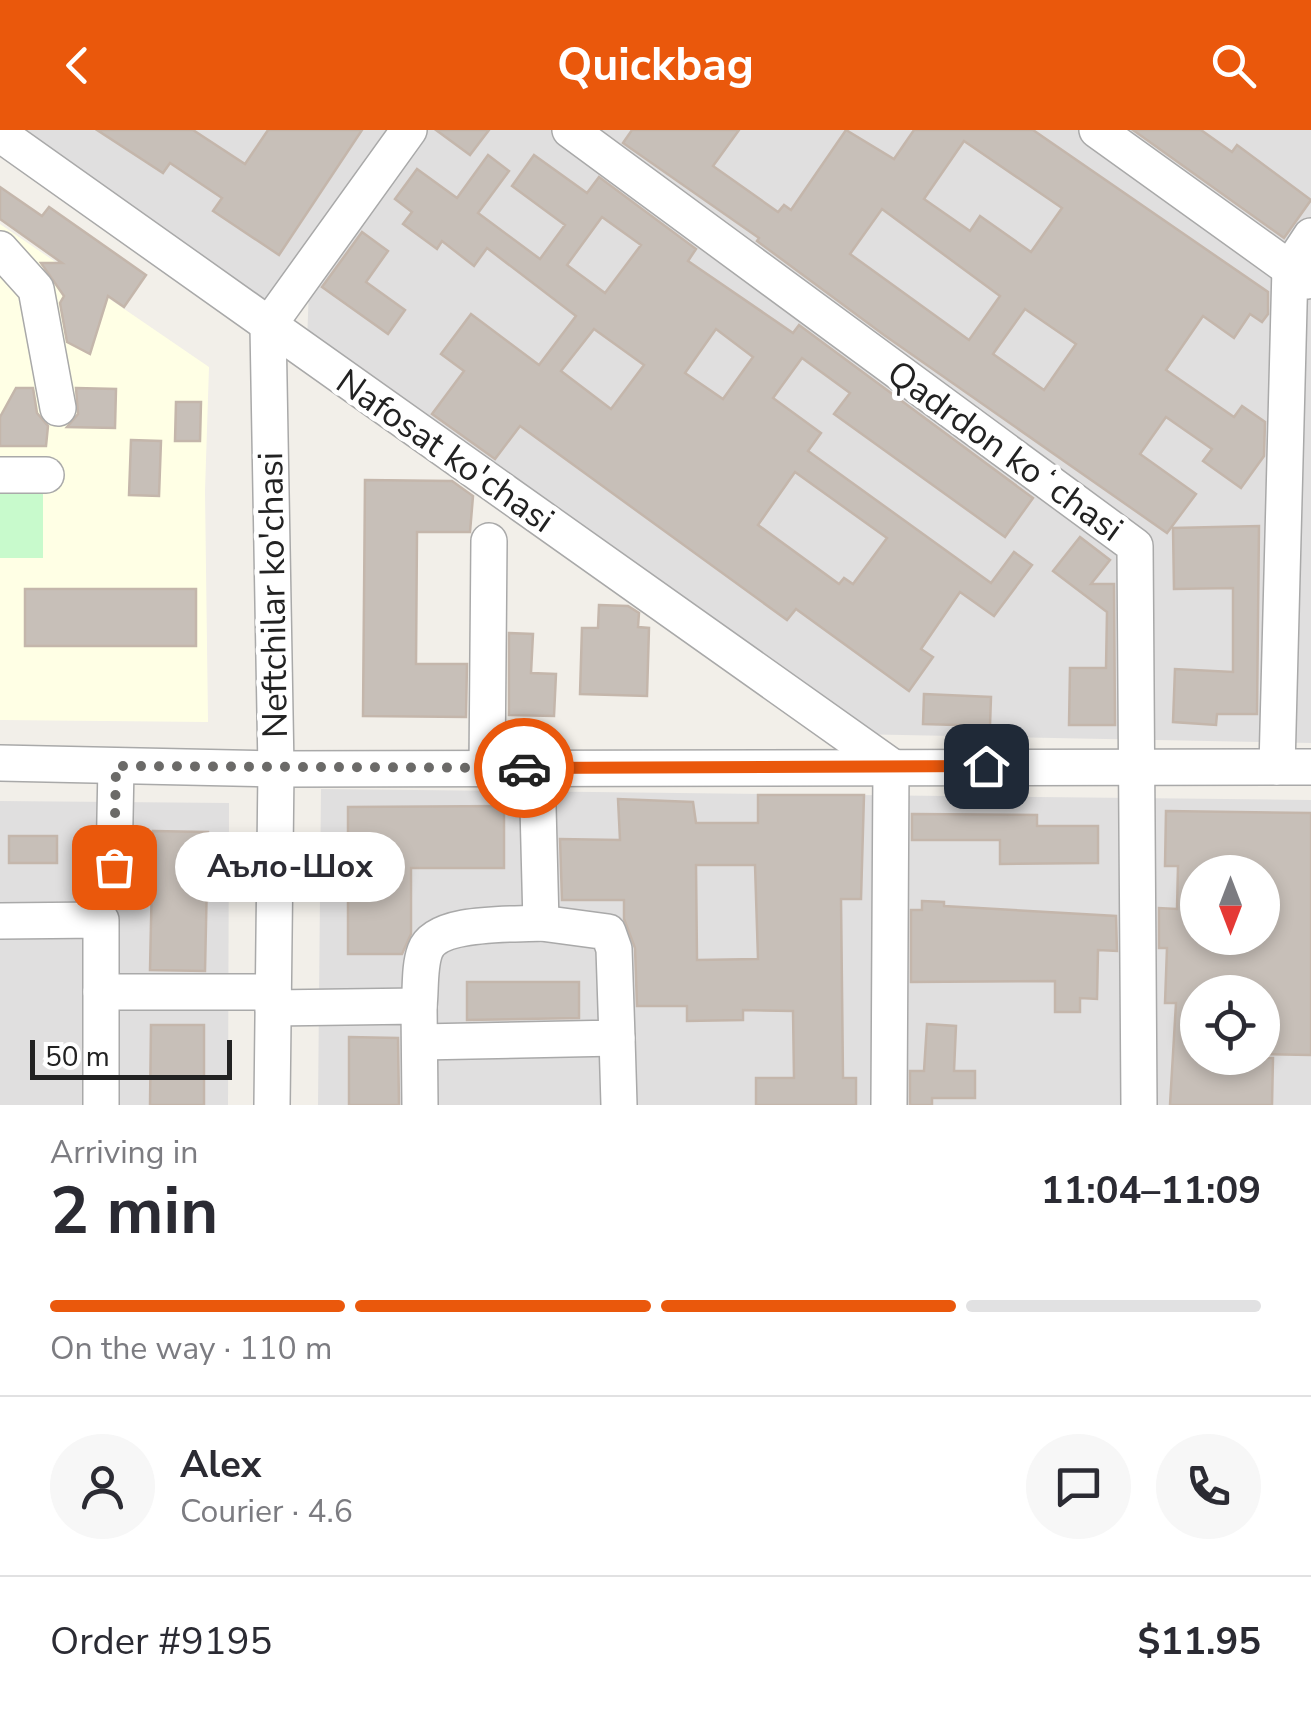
<!DOCTYPE html>
<meta charset="utf-8">
<style>
body{margin:0;font-family:"Nunito Sans",sans-serif;background:#f7f7f7;color:#2b2b33;height:100vh;display:flex;flex-direction:column;font-size:38px;white-space:nowrap}
*{box-sizing:border-box;margin:0}
p{font-size:32px;color:#7c7c81}
.icon{flex:none;width:55px;height:55px;fill:none;stroke:currentColor;stroke-width:2;stroke-linecap:round;stroke-linejoin:round}
.map{position:relative;height:975px;overflow:hidden}
.panel{display:flex;flex-direction:column;background:#fff;flex:1}
.panel>*{flex:none}
.needle{width:65px;rotate:180deg}
.buttons{position:absolute;left:1180px;top:725px;display:grid;gap:20px}
.buttons a{display:grid;place-items:center;width:100px;height:100px;border-radius:50%;background:#fff;box-shadow:0 5px 15px #0003;font-size:50px}
.scale{position:absolute;left:30px;bottom:25px;width:202px;box-sizing:border-box;padding-left:10px;border:5px solid #222;border-top:0;font-size:28px;line-height:35px;white-space:nowrap;color:#222;-webkit-text-stroke:8px #fff;paint-order:stroke}
.pin{position:absolute;display:grid;place-items:center;width:85px;height:85px;color:#fff;margin:-42px;border-radius:20px;box-shadow:0 5px 15px #0006}
.courier{position:absolute;display:grid;place-items:center;width:100px;height:100px;margin:-50px;border:8px solid #ea580c;border-radius:50%;background:#fff;color:#222;box-shadow:0 2px 12px #0007}
.bubble{position:absolute;height:70px;border-radius:35px;background:#fff;box-shadow:0 5px 15px #0003;font-size:32px;font-weight:700;line-height:70px;text-align:center}
.overview em{font-style:normal;font-weight:700}
.overview div{display:flex;flex-direction:column-reverse}
.overview{display:flex;align-items:center;justify-content:space-between;height:170px;padding:0 50px}
h1{font-size:65px;font-weight:700;line-height:75px}
.bar{display:grid;grid-template-columns:repeat(4,1fr);gap:15px 10px;align-content:center;height:120px;padding:0 50px}
.bar i{height:12px;border-radius:8px;background:#e1e1e2}
.bar .selected{background:#ea580c}
.bar p{grid-column:span 4}
.line{display:flex;align-items:center;gap:25px;padding:0 50px;border-top:2px solid #e1e1e2}
.line div{flex:1}
.round{display:grid;place-items:center;flex:none;width:105px;height:105px;border-radius:52px;background:#f7f7f7}
header{display:flex;justify-content:space-between;align-items:center;height:130px;padding:0 50px;background:#ea580c;color:#fff;font-size:45px;font-weight:700}
.map>svg:first-child{display:block}
.residential{fill:#e0dfdf;fill-rule:evenodd}
.education{fill:#ffffe5}
.park{fill:#c8facc}
.building{fill:#c7bfb8;stroke:#c4b6ab;stroke-width:2.5;fill-rule:evenodd}
.lines{fill:none;stroke-linecap:round;stroke-linejoin:round}
.minor-casing{stroke:#a9a9a9;stroke-width:38}
.minor{stroke:#fff;stroke-width:35}
.done{stroke:#6b6a68;stroke-width:10;stroke-dasharray:0 18}
.route{stroke:#ea580c;stroke-width:12}
.labels{text-anchor:middle;dominant-baseline:central;stroke-width:10;stroke-linejoin:round;paint-order:stroke}
.street-label{font-size:35px;fill:#222;stroke:#fff}
</style>
<header><svg class="icon" aria-label="back" viewBox="0 0 24 24"><path d="M15 5l-7 7 7 7"/></svg>Quickbag<svg class="icon" aria-label="search" viewBox="0 0 24 24"><circle cx="10" cy="10" r="6"/><path d="M15 15l6 6"/></svg></header>
<div class="map">
<svg width="1311" height="975" viewBox="0 0 1311 975">
<rect width="100%" height="100%" fill="#f2efe9"/>
<g class="residential">
<path d="M0,0H400L261,189Z"/>
<path d="M422,0H1311V613L851,604L307,214L309,157Z"/>
<path d="M321,659L1311,670V975H318ZM1198,742H1262V808H1198ZM1198,862H1262V928H1198Z"/>
<path d="M0,671L229,673L228,975H0Z"/>
</g>
<path class="education" d="M0,94L209,237L205,361L208,592L0,590Z"/>
<rect class="park" x="0" y="352" width="43" height="76"/>
<g class="building">
<path d="M97,0H193L245,34L268,0H362L279,125L213,81L222,68L170,33L163,43Z"/>
<path d="M436,0H489L470,25Z"/>
<path d="M632,0H739L713,36L778,82L784,75L791,80L846,0L894,29L914,0H1033L1268,162V184L1262,192L1250,184L1234,208L1203,186L1166,240L1234,287L1242,276L1265,292L1264,326L1241,358L1203,331L1212,319L1166,287L1140,324L1196,364L1167,403L884,205L757,111L759,108L623,13ZM964,11L1062,78L1031,122L980,86L970,101L924,69ZM882,79L1000,166L969,210L850,124ZM1025,179L1076,214L1044,260L993,224Z"/>
<path d="M1133,0H1201L1232,22L1237,15L1311,70L1284,108Z"/>
<path d="M488,25L509,41L478,83L540,129L565,95L512,56L534,25L587,63L599,47L696,119L688,131L793,203L799,195L1033,368L1005,407L834,284L850,263L802,228L773,268L821,303L808,321L991,453L1014,422L1032,435L994,486L960,462L921,519L933,527L909,561L796,479L787,490L520,296L495,329L432,284L464,241L441,224L471,184L539,235L576,186L487,118L474,136L442,111L437,119L403,94L412,82L395,69L417,39L457,68ZM602,87L641,115L605,163L567,135ZM594,199L644,235L611,279L561,241ZM716,199L753,227L723,269L685,243ZM795,342L887,408L853,454L844,448L839,454L758,395Z"/>
<path d="M0,57L42,86L49,77L146,145L124,177L108,166L90,224L67,212L60,173L64,166L41,133H62L0,89Z"/>
<path d="M362,102L388,121L366,152L405,180L388,204L322,157Z"/>
<path d="M16,258H33L37,283L48,296L46,316H0V287Z"/>
<path d="M76,258L116,259L115,298L67,297L78,284Z"/>
<path d="M176,272H201L200,311H175Z"/>
<path d="M131,310L161,311L159,366L129,365Z"/>
<path d="M365,350L452,351L473,366L470,402H417L416,534H467L466,587L363,586Z"/>
<path d="M1259,396L1257,584H1217L1216,595L1173,592L1175,539L1233,542V458L1174,459L1173,398Z"/>
<path d="M1080,407L1110,430L1091,454H1114L1115,595H1069L1070,538H1106L1107,482L1053,441Z"/>
<rect x="25" y="459" width="171" height="57"/>
<path d="M599,475L628,476L639,483L638,497L649,498L647,566L580,564L582,498H598Z"/>
<path d="M509,503L533,504L531,543L556,544L554,586L509,585Z"/>
<path d="M924,564L991,567L990,596L923,594Z"/>
<path d="M758,665H864L861,769H841L843,948H856V975H756V948H794L793,881L743,880V890L687,891V876H637L635,818L624,789V770H562L560,709L620,710L618,669L693,672L696,693H758ZM696,735H755L758,829L697,830Z"/>
<path d="M504,676V738H411V804L402,824H348V677Z"/>
<path d="M1166,681L1311,683V925L1262,924V862H1198V928H1273L1272,975H1170L1176,873H1165L1167,818H1159V778L1177,779L1178,736H1165ZM1213,737L1260,738L1262,808H1198V742H1212Z"/>
<path d="M912,684L1037,685V696H1098V733L1000,734V710H912Z"/>
<path d="M153,701L208,702L205,841L150,840Z"/>
<rect x="9" y="706" width="48" height="27"/>
<path d="M922,771L944,772V776L1116,786L1117,821L1098,820L1097,869L1080,868V882H1055V851L911,852V780H922Z"/>
<path d="M467,852H579V888L467,890Z"/>
<path d="M927,894L956,896L954,941H975V968H932V975H910V941H924Z"/>
<path d="M151,895H204V975H150Z"/>
<path d="M349,907L398,908L399,975H349Z"/>
</g>
<g class="lines">
<defs>
<g id="minor">
<path d="M570,0L1135,416L1139,975"/>
<path d="M1097,0L1307,151"/>
<path d="M0,4L891,636L889,975"/>
<path d="M0,119L36,159L58,278"/>
<path d="M0,345H46"/>
<path d="M0,633L276,639L1311,637"/>
<path d="M1277,637L1290,138L1311,106"/>
<path d="M487,638L489,411"/>
<path d="M114,737L116,636"/>
<path d="M0,791L101,790V975"/>
<path d="M101,862H273"/>
<path d="M419,876C421,860 419,837 425,821C436,790 512,795 541,793"/>
<path d="M273,878L419,876L420,975"/>
<path d="M617,908L619,975"/>
<path d="M420,912L617,908L614,819L608,802L541,793L537,638"/>
<path d="M272,975L276,639L268,196L409,0"/>
</g>
</defs>
<use href="#minor" class="minor-casing"/>
<use href="#minor" class="minor"/>
</g>
<g class="lines">
<path class="done" d="M114,737L116,636L524,638"/>
<path class="route" d="M524,638L986,636"/>
</g>
<g class="labels">
<g class="street-label">
<text transform="translate(445 321) rotate(35)">Nafosat ko'chasi</text>
<text transform="translate(1005 321) rotate(36)">Qadrdon koʻchasi</text>
<text transform="translate(273 465) rotate(-91)">Neftchilar ko'chasi</text>
</g>
</g>
</svg>
<div class="buttons">
<a><svg class="needle" viewBox="-14 -14 28 28"><path d="M0-13l5 13h-10z" fill="#e53935"/><path d="M0 13l5-13h-10z" fill="#7c7c81"/></svg></a>
<a><svg class="icon" aria-label="locate" viewBox="0 0 24 24"><circle cx="12" cy="12" r="6"/><path d="M12 2v4M12 18v4M2 12h4M18 12h4"/></svg></a>
</div>
<div class="scale">50 m</div>
<div class="pin" style="left:114px;top:737px;background:#ea580c"><svg class="icon" aria-label="bag" viewBox="0 0 24 24"><path d="M5 8h14l-1 12H6zM9 8a3 3 0 0 1 6 0"/></svg></div>
<div class="pin" style="left:986px;top:636px;background:#1f2937"><svg class="icon" aria-label="home" viewBox="0 0 24 24"><path d="M3 11l9-7 9 7M6 9v11h12V9"/></svg></div>
<div class="courier" style="left:524px;top:638px"><svg class="icon" aria-label="car" viewBox="0 0 24 24"><path d="M5 17H2v-5l4-1 3-4h7l3 4 3 1v5h-3M9 17h6M6 11h13"/><circle cx="7" cy="17" r="2"/><circle cx="17" cy="17" r="2"/></svg></div>
<div class="bubble" style="left:175px;top:702px;width:230px">Аъло-Шох</div>
</div>
<section class="panel">
<div class="overview"><div><h1>2 min</h1><p>Arriving in</p></div><em>11:04–11:09</em></div>
<div class="bar"><i class="selected"></i><i class="selected"></i><i class="selected"></i><i></i><p>On the way · 110 m</p></div>
<div class="line" style="height:180px"><a class="round"><svg class="icon" aria-label="person" viewBox="0 0 24 24"><circle cx="12" cy="8" r="4"/><path d="M4 21q1-7 8-7t8 7"/></svg></a><div><b>Alex</b><p>Courier · 4.6</p></div><a class="round"><svg class="icon" aria-label="chat" viewBox="0 0 24 24"><path d="M4 5h16v11H9l-5 4z"/></svg></a><a class="round"><svg class="icon" aria-label="phone" viewBox="0 0 24 24"><path d="M5 4h4l2 5-3 2q2 4 5 5l2-3 5 2v4C11 20 4 13 5 4z"/></svg></a></div>
<div class="line" style="height:130px"><div>Order #9195</div><b>$11.95</b></div>
</section>
